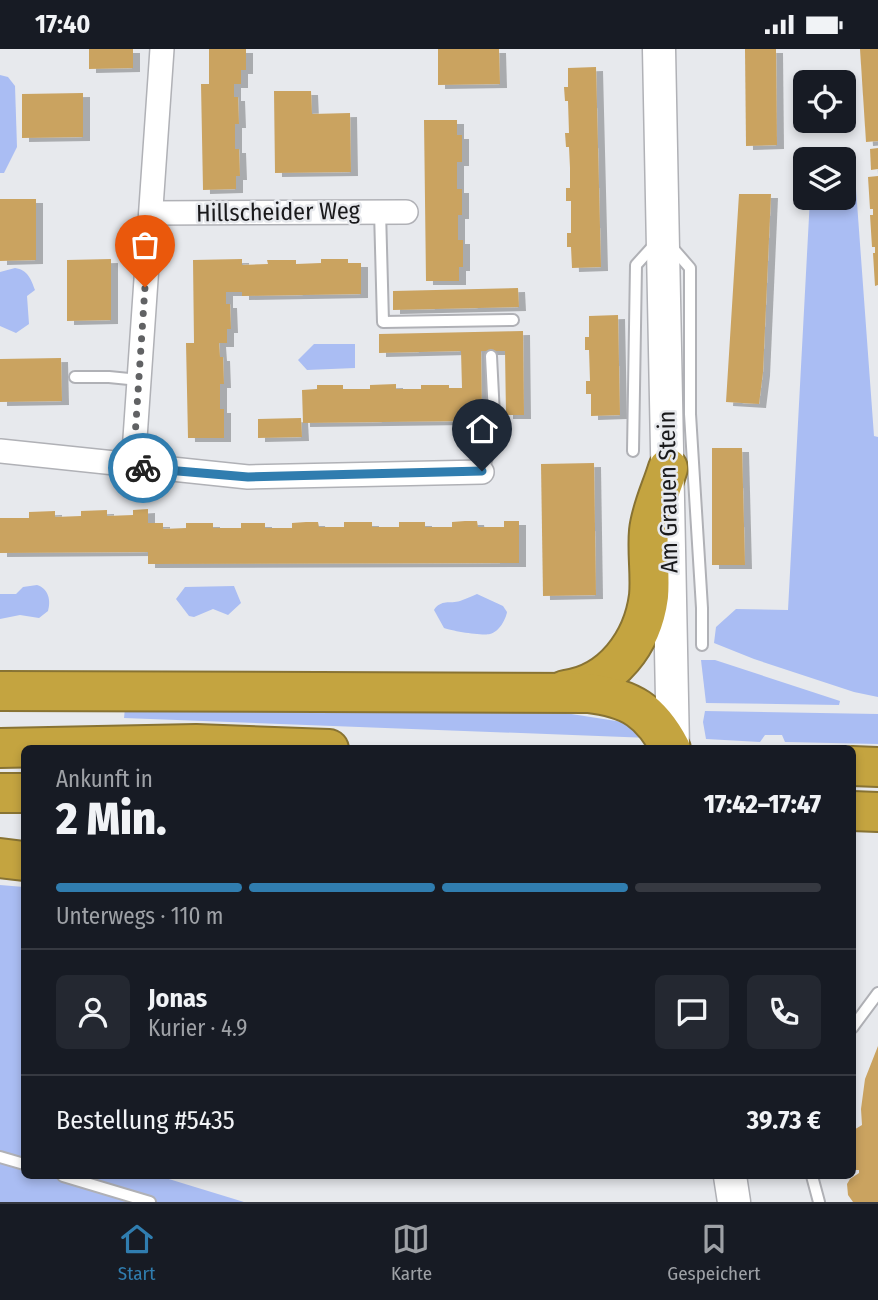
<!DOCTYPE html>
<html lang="de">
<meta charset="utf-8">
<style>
body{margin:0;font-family:"Fira Sans Condensed",sans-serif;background:#242831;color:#f1f3f6;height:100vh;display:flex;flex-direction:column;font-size:26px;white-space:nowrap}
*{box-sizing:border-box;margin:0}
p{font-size:23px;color:#9ea1a6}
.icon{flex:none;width:38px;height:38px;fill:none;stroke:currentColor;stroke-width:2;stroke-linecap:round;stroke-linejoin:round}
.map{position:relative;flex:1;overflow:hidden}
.panel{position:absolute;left:21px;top:696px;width:835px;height:434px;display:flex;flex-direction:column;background:#171b24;border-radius:10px;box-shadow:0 4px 10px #0003}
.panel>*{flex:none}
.fabs{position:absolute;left:793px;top:21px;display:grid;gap:14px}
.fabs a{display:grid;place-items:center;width:63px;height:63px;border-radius:10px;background:#171b24;box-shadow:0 4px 10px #0003;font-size:35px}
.pin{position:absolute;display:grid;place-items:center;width:60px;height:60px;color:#fff;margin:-72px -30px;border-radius:50% 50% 50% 0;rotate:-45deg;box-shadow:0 0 7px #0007}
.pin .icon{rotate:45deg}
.courier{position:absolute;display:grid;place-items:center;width:70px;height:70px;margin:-35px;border:5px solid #307daf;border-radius:50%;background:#fff;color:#222;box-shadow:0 2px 9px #0007}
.summary em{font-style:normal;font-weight:800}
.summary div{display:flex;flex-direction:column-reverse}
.summary{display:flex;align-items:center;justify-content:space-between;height:119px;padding:0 35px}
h1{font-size:46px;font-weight:800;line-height:52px}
.bar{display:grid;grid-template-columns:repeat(4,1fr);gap:10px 7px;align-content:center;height:84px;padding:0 35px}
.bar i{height:9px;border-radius:5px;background:#363941}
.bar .current{background:#307daf}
.bar p{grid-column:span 4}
.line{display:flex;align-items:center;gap:18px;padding:0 35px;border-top:2px solid #363941}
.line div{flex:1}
.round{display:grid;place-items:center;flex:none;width:74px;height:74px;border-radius:10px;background:#242831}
.status{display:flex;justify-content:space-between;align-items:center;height:49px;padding:0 35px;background:#171b24;direction:ltr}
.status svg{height:19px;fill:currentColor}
.menu{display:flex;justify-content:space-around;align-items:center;height:98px;border-top:2px solid #363941;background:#171b24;font-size:19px;color:#9ea1a6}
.menu a{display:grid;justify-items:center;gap:4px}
.menu .current{color:#307daf}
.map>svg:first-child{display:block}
.green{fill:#aabdf3}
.building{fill:#caa361;filter:url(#shadow)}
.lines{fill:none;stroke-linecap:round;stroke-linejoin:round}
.lane-casing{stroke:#b0b1b6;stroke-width:14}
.street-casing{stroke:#b0b1b6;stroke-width:26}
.secondary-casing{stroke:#b0b1b6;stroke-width:35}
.highway-casing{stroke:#887333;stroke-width:42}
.lane{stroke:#fff;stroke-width:10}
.street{stroke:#fff;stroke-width:23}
.secondary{stroke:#fff;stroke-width:32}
.highway{stroke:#c4a440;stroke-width:38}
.done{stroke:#616264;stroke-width:7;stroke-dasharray:0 12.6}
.route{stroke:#307daf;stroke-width:9}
.labels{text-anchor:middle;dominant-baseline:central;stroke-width:5;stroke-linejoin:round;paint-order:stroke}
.street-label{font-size:24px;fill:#19191b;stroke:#e7e9ed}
</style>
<div class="status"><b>17:40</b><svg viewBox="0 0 49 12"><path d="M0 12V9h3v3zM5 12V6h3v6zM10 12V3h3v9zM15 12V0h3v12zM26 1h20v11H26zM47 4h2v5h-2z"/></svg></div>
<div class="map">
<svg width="878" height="1153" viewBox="0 0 878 1153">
<defs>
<filter id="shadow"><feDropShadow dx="7" dy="4" stdDeviation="0" flood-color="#0004"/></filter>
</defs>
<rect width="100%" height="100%" fill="#e7e9ed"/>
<g class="green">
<path d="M0,26L8,28L15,37L17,98L4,124H0Z"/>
<path d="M856,140L874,387L878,388V648L854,643L754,610L714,594L716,578L736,560L788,561L810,149H844V142Z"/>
<path d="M15,219C28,221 31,230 35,241L27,247L29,275L16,284L0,277V223Z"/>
<path d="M314,295H355V319L307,321L298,311Z"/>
<path d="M37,536C49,540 51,552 48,562L39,569L20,566L0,570V545H16L23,538Z"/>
<path d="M234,537L241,554L228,566L213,560L194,568L189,567L176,550L185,538Z"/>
<path d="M477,545L503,557L507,563C506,570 499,583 490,585C482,587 452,582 444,579L434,561C441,550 450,555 460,552C466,550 472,547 477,545Z"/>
<path d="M701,611H715L840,652L839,656L706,654Z"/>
<path d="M125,659L565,664L629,674L650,689L124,669Z"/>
<path d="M705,662L878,665V695L785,693L782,686H765L760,693L706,690L703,673Z"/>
<path d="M0,836L24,838V1127H159L244,1153H0Z"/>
</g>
<g class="building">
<path d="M89,0H133V19L89,20Z"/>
<path d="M209,0H246V21H241V35H234V48H238L239,75H235V100H239L240,127H236V140L203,141L201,35H209Z"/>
<path d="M438,0H499L500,35L438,36Z"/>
<path d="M745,0H776L777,96L746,97Z"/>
<path d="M860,0H878V92L866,93Z"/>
<path d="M596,18L601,218L572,219L571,198H567V184H571V152H566V139H570V119L569,98H566L565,84H569L568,52H565L564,38H568V19Z"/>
<path d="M274,42H311L312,65L350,64L351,123L275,124Z"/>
<path d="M83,44V88L22,89V45Z"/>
<path d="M424,71H457V86H462V113H457V140H462V166H458V191H463V218H459V232H426Z"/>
<path d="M878,99V120L871,121L870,100Z"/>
<path d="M878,127V236L875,237L873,204H875V198H872L870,166H873V160H870L868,128Z"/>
<path d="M739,145H771L763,323L759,355L726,353Z"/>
<path d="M0,150H36V211L0,212Z"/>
<path d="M111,210V271L67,272V211Z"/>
<path d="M242,210V216L268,215L267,211H296V215L321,214V210H348V214H361V245L242,247V243H226V255H230L231,280H227V294H219L220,308H223L224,335H220V360H224V389H188L186,294H194L193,211Z"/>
<path d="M518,239L519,258L393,261V242Z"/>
<path d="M618,266L620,366L591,367V345H586V332H590L589,301H585V288H589V267Z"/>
<path d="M523,282L524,366H506L505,302H481L482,366H462V372L303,374L302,341L317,340V336H343V340H370V336L396,335V340H421V336H449V339H462L461,302L379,304V285Z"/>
<path d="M61,309L62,352L0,353V310Z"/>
<path d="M301,369L302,388L258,389V370Z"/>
<path d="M712,399H742L745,516H712Z"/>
<path d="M594,414L596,546L543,547L541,415Z"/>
<path d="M148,460V474H163V480L186,479V474H213V479H241V474H265V479H292V474L306,473H318L319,478H344V473H372V478H399V473H425V478H452V473L465,472H477L478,478H504V472H519V514L148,515V503L0,504V469H29V463L55,462V468L81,467V462L107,461V467L133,466V461Z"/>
<path d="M878,997V1153H853L848,1146L847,1135L850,1130L859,1124V1121H852V1082L862,1076L861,1060L865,1030Z"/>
</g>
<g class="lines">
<defs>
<g id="lane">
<path d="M380,162L383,273L513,271"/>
<path d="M670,196L690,219V365L702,559V596"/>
<path d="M75,328H109L139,331"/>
<path d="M633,402L636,216L655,195"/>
<path d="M482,423L495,386L491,307"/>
<path d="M852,979L878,944"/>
<path d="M0,1108L24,1115"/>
<path d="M63,1127L150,1153"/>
<path d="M812,1127L819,1153"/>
</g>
<g id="street">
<path d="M151,164L406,163"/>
<path d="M0,402L248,428L482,423"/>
<path d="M133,418L162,0"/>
</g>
<g id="secondary">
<path d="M659,0L673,700"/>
<path d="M730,1127L734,1153"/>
</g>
<g id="highway">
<path d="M565,641C612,635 643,593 649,547C651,526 647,503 649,482C651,461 662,439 668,419"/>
<path d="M0,642L588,644C631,649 651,662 671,700"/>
<path d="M0,699L196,695L329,700"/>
<path d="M852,717L878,718"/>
<path d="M0,744H24"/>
<path d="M852,762L878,763"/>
<path d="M0,809L24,812"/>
</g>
</defs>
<use href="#lane" class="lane-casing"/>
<use href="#street" class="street-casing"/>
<use href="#secondary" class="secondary-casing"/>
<use href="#highway" class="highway-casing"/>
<use href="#lane" class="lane"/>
<use href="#street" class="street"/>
<use href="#secondary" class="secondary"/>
<use href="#highway" class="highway"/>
</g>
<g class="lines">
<path class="done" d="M143,419L133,418L145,238"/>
<path class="route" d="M143,419L248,428L482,422"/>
</g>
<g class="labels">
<g class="street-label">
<text transform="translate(278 163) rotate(-1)">Hillscheider Weg</text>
<text transform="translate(668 443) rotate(-91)">Am Grauen Stein</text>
</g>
</g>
</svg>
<div class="fabs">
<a><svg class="icon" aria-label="locate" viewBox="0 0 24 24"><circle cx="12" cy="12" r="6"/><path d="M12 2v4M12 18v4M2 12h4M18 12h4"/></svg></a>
<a><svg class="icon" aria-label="layers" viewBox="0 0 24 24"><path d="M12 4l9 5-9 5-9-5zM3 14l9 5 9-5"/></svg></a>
</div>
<div class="pin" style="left:145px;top:238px;background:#ea580c"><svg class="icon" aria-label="bag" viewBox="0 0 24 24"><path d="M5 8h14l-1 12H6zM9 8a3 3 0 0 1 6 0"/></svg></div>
<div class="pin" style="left:482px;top:422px;background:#1f2937"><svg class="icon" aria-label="home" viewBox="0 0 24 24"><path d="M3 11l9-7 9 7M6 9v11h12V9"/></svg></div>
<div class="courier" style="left:143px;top:419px"><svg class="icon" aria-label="bike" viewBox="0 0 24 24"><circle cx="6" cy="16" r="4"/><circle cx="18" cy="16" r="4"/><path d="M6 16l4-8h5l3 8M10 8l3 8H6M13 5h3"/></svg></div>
<section class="panel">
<div class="summary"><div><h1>2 Min.</h1><p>Ankunft in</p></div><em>17:42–17:47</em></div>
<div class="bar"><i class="current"></i><i class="current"></i><i class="current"></i><i></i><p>Unterwegs · 110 m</p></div>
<div class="line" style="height:126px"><a class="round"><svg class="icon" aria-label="person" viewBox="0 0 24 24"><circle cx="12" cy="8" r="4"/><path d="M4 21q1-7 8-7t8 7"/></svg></a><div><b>Jonas</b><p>Kurier · 4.9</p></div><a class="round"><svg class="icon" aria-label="chat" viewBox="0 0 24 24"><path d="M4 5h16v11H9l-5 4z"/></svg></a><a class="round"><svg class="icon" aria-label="phone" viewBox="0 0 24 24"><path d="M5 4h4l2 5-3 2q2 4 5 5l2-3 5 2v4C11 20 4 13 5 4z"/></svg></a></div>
<div class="line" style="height:91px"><div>Bestellung #5435</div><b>39.73 €</b></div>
</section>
</div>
<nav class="menu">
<a class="current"><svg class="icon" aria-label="home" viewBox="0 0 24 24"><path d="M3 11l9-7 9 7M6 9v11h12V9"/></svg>Start</a>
<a><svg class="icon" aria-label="map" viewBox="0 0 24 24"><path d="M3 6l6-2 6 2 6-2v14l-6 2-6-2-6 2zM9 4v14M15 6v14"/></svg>Karte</a>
<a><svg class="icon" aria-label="saved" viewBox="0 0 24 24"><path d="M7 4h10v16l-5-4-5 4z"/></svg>Gespeichert</a>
</nav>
